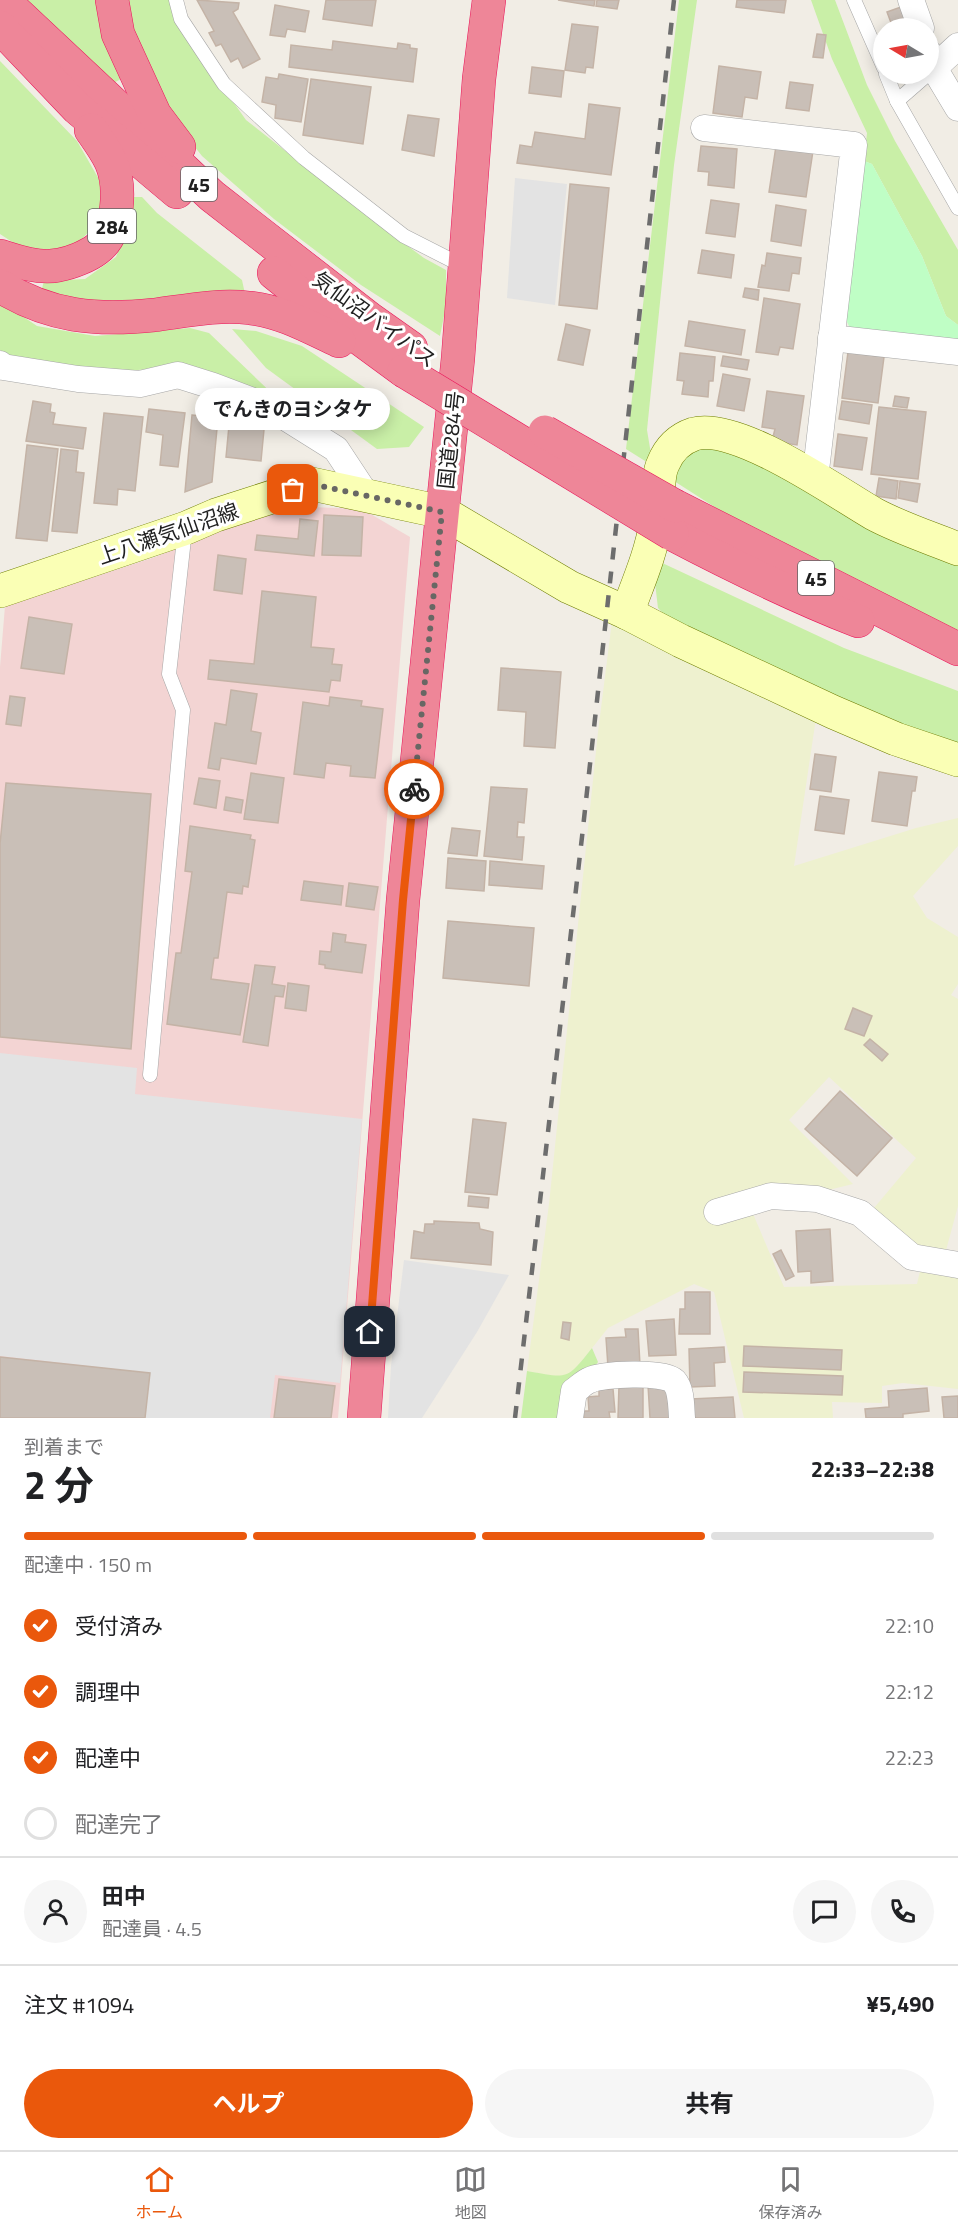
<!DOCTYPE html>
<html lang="ja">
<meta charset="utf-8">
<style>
body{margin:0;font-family:"Titillium Web","Noto Sans JP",sans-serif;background:#f6f6f6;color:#202124;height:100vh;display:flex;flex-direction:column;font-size:22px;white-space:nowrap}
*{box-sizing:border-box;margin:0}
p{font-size:20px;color:#757577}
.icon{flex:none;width:33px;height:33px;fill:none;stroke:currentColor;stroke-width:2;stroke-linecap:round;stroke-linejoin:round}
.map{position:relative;height:1418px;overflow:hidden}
.details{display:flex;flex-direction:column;background:#fff;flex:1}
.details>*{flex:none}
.needle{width:39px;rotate:280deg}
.controls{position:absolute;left:873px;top:18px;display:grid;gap:12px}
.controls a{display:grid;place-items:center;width:66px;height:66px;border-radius:50%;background:#fff;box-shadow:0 3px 15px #0003;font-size:30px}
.pin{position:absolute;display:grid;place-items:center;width:51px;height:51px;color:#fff;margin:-26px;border-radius:12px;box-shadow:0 3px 9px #0006}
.courier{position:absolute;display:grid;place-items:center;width:60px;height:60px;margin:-30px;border:4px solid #ea580c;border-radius:50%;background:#fff;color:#222;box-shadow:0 2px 8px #0007}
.bubble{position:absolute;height:42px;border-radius:21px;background:#fff;box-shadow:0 3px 15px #0003;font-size:20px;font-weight:700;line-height:42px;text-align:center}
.head em{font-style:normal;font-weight:700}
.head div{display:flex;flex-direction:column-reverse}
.head{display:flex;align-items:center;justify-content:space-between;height:102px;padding:0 24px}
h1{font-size:39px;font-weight:700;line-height:45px}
.bar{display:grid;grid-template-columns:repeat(4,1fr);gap:9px 6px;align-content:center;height:72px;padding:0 24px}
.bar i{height:8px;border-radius:4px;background:#e0e0e0}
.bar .on{background:#ea580c}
.bar p{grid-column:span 4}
.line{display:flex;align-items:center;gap:15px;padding:0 24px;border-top:2px solid #e0e0e0}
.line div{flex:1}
.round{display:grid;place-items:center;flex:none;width:63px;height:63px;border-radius:32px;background:#f6f6f6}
ol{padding:0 24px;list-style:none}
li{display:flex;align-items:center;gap:18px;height:66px}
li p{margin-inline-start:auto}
li .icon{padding:6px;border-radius:50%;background:#ea580c;color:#fff;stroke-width:4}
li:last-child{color:#757577}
li i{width:33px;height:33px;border:3px solid #e0e0e0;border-radius:50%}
.primary-button{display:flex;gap:12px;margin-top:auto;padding:12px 24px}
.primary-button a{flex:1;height:69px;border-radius:36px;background:#ea580c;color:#fff;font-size:24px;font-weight:700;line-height:69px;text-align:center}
.primary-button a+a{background:#f6f6f6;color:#202124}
.tab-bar{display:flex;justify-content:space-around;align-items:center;height:84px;border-top:2px solid #e0e0e0;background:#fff;font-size:16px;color:#757577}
.tab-bar a{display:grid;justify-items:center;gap:3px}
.tab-bar .on{color:#ea580c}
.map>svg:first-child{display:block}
.commercial{fill:#f3d4d3}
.farmland{fill:#eef1cf}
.grass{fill:#c9efa7}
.park{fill:#bffec5}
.parking{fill:#e3e3e3}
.building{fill:#c9bfb7;stroke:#c4b3a6;stroke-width:1.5}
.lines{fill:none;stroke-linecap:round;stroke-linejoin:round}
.lane-casing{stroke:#a6a6a6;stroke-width:15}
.street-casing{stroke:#a6a6a6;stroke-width:27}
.secondary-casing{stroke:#6d7c00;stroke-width:34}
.highway-casing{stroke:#ea175b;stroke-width:34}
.lane{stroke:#fff;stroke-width:14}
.street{stroke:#fff;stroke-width:26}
.secondary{stroke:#faffb5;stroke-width:33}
.highway{stroke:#ee8698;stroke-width:33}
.rail{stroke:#6d6d6d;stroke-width:4.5;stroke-dasharray:12 12;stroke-linecap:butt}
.highway-bridge-casing{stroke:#ea175b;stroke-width:34;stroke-linecap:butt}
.highway-bridge{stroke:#ee8698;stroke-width:33}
.done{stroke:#686764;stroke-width:6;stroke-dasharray:0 10.8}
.route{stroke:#ea580c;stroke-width:8}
.labels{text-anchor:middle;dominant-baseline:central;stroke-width:6;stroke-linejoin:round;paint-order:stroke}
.shield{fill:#fff;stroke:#626262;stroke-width:1.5}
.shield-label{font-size:20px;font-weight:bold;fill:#1f1f1f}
.street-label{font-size:21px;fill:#1f1f1f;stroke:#fff}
</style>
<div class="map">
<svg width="958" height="1418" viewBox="0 0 958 1418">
<rect width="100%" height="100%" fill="#f1ede5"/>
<path class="commercial" d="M284,506L362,509L410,537L338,1418H0V667L5,606L155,557Z"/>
<path class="farmland" d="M612,621L816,718L794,866L916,828L958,818V846L913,896L927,918L958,937V984L951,995L958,999V1206L945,1254L917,1248L883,1223L874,1208L916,1158L829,1077L789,1120L853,1184L751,1209L784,1287L917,1284L922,1263L958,1271V1389L903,1383L882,1386V1403L832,1402L833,1418H744L714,1292L694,1284L608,1328L573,1372L563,1378L527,1371L549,1204L598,732Z"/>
<g class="grass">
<path d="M20,0H99L121,79L108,86Z"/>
<path d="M121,0H172L200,55L246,120L382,227L424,258L446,270V306L440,336L361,285L274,219L202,156L160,103Z"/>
<path d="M679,0H697L674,165L647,430L653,466L626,449Z"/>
<path d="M811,0H835L867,85L895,141L958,250V325L946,316L922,256L872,164L864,161L867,133L832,59Z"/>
<path d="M0,61L77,141L100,181L101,201L99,221L79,242L56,254L32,255L0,234Z"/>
<path d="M132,197H142L157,213L242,280L245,294L140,307L40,296L44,281L85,279L116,257L128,226Z"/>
<path d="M0,301L37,326L95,336L190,328L209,333L281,402L185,366L126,371L14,360L0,350Z"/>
<path d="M232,329L256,331L302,346L424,427L409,447L377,449L266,368Z"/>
<path d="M715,440L958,560V635L760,536L674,481V460Z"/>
<path d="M658,561L844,648L958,691V746L897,723L669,620L658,608L655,583Z"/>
<path d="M592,1348L598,1362L562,1418H521L527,1371C568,1378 566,1381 592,1348Z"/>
</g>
<path class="park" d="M864,161L872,164L922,256L946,316L958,325V340L850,328L846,320Z"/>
<g class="parking">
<path d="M515,178L567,184L555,305L507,298Z"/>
<path d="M0,1053L137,1068L135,1094L362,1119L340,1383L275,1375L270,1418H145L150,1373L0,1356Z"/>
<path d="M404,1260L509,1275L477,1332L422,1418H388L391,1366Z"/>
</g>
<g class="building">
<path d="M197,0L239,3L238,9L233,12L260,59L243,68L238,58L231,62L221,44L216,46L209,33L214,31Z"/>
<path d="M326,0H376L372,26L323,19Z"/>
<path d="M558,0H595L594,6Z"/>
<path d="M597,0H619L617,9L596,6Z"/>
<path d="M737,0H786L784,13L736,7Z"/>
<path d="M275,5L309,11L305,32L287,29L285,37L270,35Z"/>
<path d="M901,7L908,28H893L887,12Z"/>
<path d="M572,24L598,27L593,68L586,67L585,73L565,70Z"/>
<path d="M817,34L826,35L823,58L813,57Z"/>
<path d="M333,41L397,49L398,43L410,45V48L417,49L413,82L289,67L291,45L332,50Z"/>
<path d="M719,66L761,72L757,99L745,97L742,117L713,113Z"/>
<path d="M532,67L564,71L561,97L529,93Z"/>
<path d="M279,74L308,79L301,122L275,118L276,105L262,102L266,77L278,79Z"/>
<path d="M311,79L371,87L363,144L303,135Z"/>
<path d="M790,82L813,85L809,111L786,108Z"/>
<path d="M589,104L620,108L611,175L517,163L520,145L532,147L535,132L585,139Z"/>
<path d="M408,115L439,119L434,156L402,150Z"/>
<path d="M701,146L737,149L734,188L708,185L709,172L698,171Z"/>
<path d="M776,146L813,151L806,197L769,192Z"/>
<path d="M570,184L609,188L597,309L559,305Z"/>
<path d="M711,200L739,204L735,237L706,233Z"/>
<path d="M776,205L806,210L801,246L771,241Z"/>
<path d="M702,250L734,255L731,278L698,273Z"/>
<path d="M767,253L801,258L799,274L792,273L789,291L758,287L762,265L765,266Z"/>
<path d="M745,288L759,290L758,300L743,297Z"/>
<path d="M764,298L800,304L793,349L780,347L778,355L756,352Z"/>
<path d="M689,321L745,330L741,355L685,346Z"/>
<path d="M566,324L590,330L583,365L558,360Z"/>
<path d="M848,352L884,357L878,403L842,398Z"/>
<path d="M680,353L715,357L713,381H709L708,397L682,394L684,381L677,380Z"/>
<path d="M723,356L749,360L747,370L721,366Z"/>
<path d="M723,374L750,379L744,411L717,406Z"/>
<path d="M767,391L804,396L797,445L772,441L775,429L762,427Z"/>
<path d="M895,396L909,398L907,408L893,406Z"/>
<path d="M33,401L51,404L50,412L55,413L53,424L86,428L83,449L26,441Z"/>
<path d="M842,401L872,405L869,424L839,419Z"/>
<path d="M879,407L926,412L918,479L871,474Z"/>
<path d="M149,409L185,413L178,467L160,465L163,435L146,432Z"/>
<path d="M104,413L143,417L135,491L118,489L117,505L94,503Z"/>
<path d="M192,415L218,418L212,482L185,492Z"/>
<path d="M230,415L265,419L261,461L226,457Z"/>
<path d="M838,434L867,438L862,470L834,466Z"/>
<path d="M27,445L58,449L47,541L16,538Z"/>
<path d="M61,449L78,451L76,472L84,473L77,533L52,531Z"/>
<path d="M879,478L898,481L896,499L876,496Z"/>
<path d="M900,481L920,484L917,502L898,498Z"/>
<path d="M324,515L363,517L361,556L322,555Z"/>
<path d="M300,519L318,521L314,556L255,550L257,535L298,539Z"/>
<path d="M218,555L246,559L242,594L214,590Z"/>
<path d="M262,591L316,597L311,647L334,649L332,664L342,665L340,681L331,680L329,692L208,679L210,660L254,664Z"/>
<path d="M29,617L72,624L64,674L21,668Z"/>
<path d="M501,668L561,672L555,748L524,746L526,712L498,710Z"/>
<path d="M231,690L257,694L251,731L261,733L256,764L221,758L219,770L208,768L215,723L226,725Z"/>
<path d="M10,696L25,698L21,726L6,724Z"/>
<path d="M330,697L362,701L361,706L383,709L375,778L350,776L351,766L326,763L324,778L294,774L303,702L329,706Z"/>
<path d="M815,754L836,757L831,792L810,789Z"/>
<path d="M879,772L917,777L915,791H912L907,826L872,821Z"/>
<path d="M251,773L284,778L278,823L244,819Z"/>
<path d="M199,778L220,781L216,808L194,804Z"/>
<path d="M6,783L151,794L131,1049L0,1037V844Z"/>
<path d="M491,787L527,789L524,823L518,822L517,837H524L522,860L484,856Z"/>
<path d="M820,796L849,800L844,834L815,830Z"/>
<path d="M226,797L243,800L241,813L224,810Z"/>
<path d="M190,826L251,835L250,839L255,840L248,887L243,886L242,894L227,892L218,958H214L211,979L249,984L240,1035L167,1024L176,953H181L192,872L185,871Z"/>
<path d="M452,828L480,831L477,856L448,853Z"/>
<path d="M448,858L486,861L484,891L446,888Z"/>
<path d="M490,861L544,866L542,889L489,885Z"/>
<path d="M304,881L343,886L341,905L301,900Z"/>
<path d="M349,883L378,887L374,910L346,906Z"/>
<path d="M448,921L534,928L529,986L443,978Z"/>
<path d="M333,933L346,935L345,942L366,945L362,973L325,968V965L319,964L320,951L331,952Z"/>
<path d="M255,965L275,967L272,984L285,986L283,997L275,996L268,1046L243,1042Z"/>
<path d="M288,983L309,986L306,1011L285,1008Z"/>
<path d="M853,1008L872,1016L864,1036L845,1029Z"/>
<path d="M870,1039L888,1054L882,1061L864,1045Z"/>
<path d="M840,1091L892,1138L857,1176L805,1129Z"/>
<path d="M473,1119L506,1123L497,1195L465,1192Z"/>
<path d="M469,1196L489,1198L488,1208L468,1206Z"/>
<path d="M434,1221L479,1223L480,1229L493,1232L491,1265L411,1258L414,1231L424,1233L425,1224H434Z"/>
<path d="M830,1229L833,1281L811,1283V1271L798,1272L796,1231Z"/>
<path d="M781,1250L794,1276L786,1280L773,1254Z"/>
<path d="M685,1292H710V1334H679L680,1309H685Z"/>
<path d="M674,1319L676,1355L649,1356L646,1321Z"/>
<path d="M563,1322L571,1323L569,1340L561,1338Z"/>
<path d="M625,1329H638L640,1365L608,1367L606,1338L626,1337Z"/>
<path d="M744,1346L842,1350L841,1370L743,1366Z"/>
<path d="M724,1347L725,1362L714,1363L715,1386L690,1387L689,1349Z"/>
<path d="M0,1357L150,1373L145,1418H0Z"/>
<path d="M744,1372L843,1376L842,1395L743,1392Z"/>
<path d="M279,1379L335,1386L331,1418H274Z"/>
<path d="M671,1384L673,1418H650L648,1385Z"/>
<path d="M619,1385L643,1386V1418H618Z"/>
<path d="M927,1388L929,1411L903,1414V1418H866L865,1409L889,1407L888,1391Z"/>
<path d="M599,1389H613L615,1412H609L610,1418H584L583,1411H589L588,1397L599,1396Z"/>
<path d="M958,1396V1418H944L942,1397Z"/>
<path d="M733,1397L735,1418H692L691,1399Z"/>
</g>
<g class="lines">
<defs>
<g id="lane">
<path d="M176,0L181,19L224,84L304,158L404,236L463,266"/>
<path d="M854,0L884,68"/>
<path d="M886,74L897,101L958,208"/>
<path d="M897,101L928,74"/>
<path d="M150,1075L183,710L169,674L185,530"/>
</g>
<g id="street">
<path d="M911,0L921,28"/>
<path d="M928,52L934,68L958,108"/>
<path d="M934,68L958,46"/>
<path d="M704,128L854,145L815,479"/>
<path d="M831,338L958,352"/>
<path d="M0,364L3,367L78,379L140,384L178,375L213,386L269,407L336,449L367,496"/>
<path d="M717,1212L771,1196L817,1199L860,1213L912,1257L958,1265"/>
<path d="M570,1418L574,1391C579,1388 584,1382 590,1380C602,1374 664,1371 674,1381C682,1390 681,1407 682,1418"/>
</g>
<g id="secondary">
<path d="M0,591L186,528L216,515L312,484L442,512L569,587L627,613L681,641L833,712L896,739L958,760"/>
<path d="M627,613C638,583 651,554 656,522C660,506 656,478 663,464C669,449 679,439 694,434C737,422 836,492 874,514C900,528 931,538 958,549"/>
</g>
<g id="highway">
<path d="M3,0L212,196L370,319L411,348"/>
<path d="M112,0L118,34L155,115L179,147"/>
<path d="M0,27L77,108L177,192"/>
<path d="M0,256C18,262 40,269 59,265C71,263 88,256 97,249C120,232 121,185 111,162C106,151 98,140 91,130"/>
<path d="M274,273L310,302L404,371"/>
<path d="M0,286C50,317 96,321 154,315C185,311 218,304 250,308C281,311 311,328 339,341"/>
<path d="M675,506L958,649"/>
<path d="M672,534C733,566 794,596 858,621"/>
<path d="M364,1418L403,900L458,358L479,79L489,0"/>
</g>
</defs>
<use href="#lane" class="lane-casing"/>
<use href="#street" class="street-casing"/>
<use href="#secondary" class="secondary-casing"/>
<use href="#highway" class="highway-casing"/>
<use href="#lane" class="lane"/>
<use href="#street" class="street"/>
<use href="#secondary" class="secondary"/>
<use href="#highway" class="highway"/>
<path class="rail" d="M515,1418L582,837L674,0"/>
<defs>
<g id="highway-bridge">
<path d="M404,371L672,534"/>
<path d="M545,432L675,506"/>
</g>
</defs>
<use href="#highway-bridge" class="highway-bridge-casing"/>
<use href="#highway-bridge" class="highway-bridge"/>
</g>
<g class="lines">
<path class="done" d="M293,490L312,484L442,512L414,789"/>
<path class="route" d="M370,1332L403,900L414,789"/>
</g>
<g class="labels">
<g class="shield">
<rect x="181" y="167" width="36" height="34" rx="4.5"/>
<rect x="88" y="209" width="48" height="34" rx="4.5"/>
<rect x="798" y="561" width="36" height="34" rx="4.5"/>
</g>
<g class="shield-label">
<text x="199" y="184">45</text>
<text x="112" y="226">284</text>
<text x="816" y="578">45</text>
</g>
<g class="street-label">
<text transform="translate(375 319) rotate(36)">気仙沼バイパス</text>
<text transform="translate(450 440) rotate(-84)">国道284号</text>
<text transform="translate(168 533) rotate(-19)">上八瀬気仙沼線</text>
</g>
</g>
</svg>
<div class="controls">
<a><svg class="needle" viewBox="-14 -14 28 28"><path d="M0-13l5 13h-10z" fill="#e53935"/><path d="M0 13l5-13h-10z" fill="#757577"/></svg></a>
</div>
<div class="pin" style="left:293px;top:490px;background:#ea580c"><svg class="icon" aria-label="bag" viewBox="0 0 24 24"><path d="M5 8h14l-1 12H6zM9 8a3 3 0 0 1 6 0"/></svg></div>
<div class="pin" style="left:370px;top:1332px;background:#1f2937"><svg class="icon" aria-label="home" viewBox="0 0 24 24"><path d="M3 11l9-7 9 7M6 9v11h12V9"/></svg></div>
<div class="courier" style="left:414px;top:789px"><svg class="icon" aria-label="bike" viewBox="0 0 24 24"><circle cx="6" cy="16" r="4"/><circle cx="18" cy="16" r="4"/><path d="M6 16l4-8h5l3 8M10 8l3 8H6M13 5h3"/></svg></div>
<div class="bubble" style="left:195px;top:388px;width:195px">でんきのヨシタケ</div>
</div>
<section class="details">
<div class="head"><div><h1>2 分</h1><p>到着まで</p></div><em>22:33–22:38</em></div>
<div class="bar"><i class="on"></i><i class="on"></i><i class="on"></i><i></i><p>配達中 · 150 m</p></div>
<ol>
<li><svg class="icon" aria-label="check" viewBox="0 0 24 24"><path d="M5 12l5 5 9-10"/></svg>受付済み<p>22:10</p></li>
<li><svg class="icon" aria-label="check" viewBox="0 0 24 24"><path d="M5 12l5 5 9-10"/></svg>調理中<p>22:12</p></li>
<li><svg class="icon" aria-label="check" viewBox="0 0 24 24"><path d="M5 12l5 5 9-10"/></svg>配達中<p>22:23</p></li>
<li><i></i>配達完了</li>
</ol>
<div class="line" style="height:108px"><a class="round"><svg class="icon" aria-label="person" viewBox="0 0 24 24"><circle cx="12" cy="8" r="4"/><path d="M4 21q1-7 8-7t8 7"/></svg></a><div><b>田中</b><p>配達員 · 4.5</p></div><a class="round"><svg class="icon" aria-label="chat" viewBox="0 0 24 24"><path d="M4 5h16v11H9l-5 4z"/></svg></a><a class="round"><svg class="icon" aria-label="phone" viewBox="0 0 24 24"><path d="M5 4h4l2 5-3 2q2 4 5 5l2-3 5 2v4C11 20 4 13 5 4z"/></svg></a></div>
<div class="line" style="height:78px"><div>注文 #1094</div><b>¥5,490</b></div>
<div class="primary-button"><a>ヘルプ</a><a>共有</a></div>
</section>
<nav class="tab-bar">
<a class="on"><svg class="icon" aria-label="home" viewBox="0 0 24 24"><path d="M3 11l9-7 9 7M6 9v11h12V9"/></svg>ホーム</a>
<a><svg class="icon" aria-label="map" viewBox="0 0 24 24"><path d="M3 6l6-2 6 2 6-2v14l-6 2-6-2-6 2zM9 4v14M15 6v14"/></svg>地図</a>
<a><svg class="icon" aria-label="saved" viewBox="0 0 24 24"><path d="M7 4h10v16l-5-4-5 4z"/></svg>保存済み</a>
</nav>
